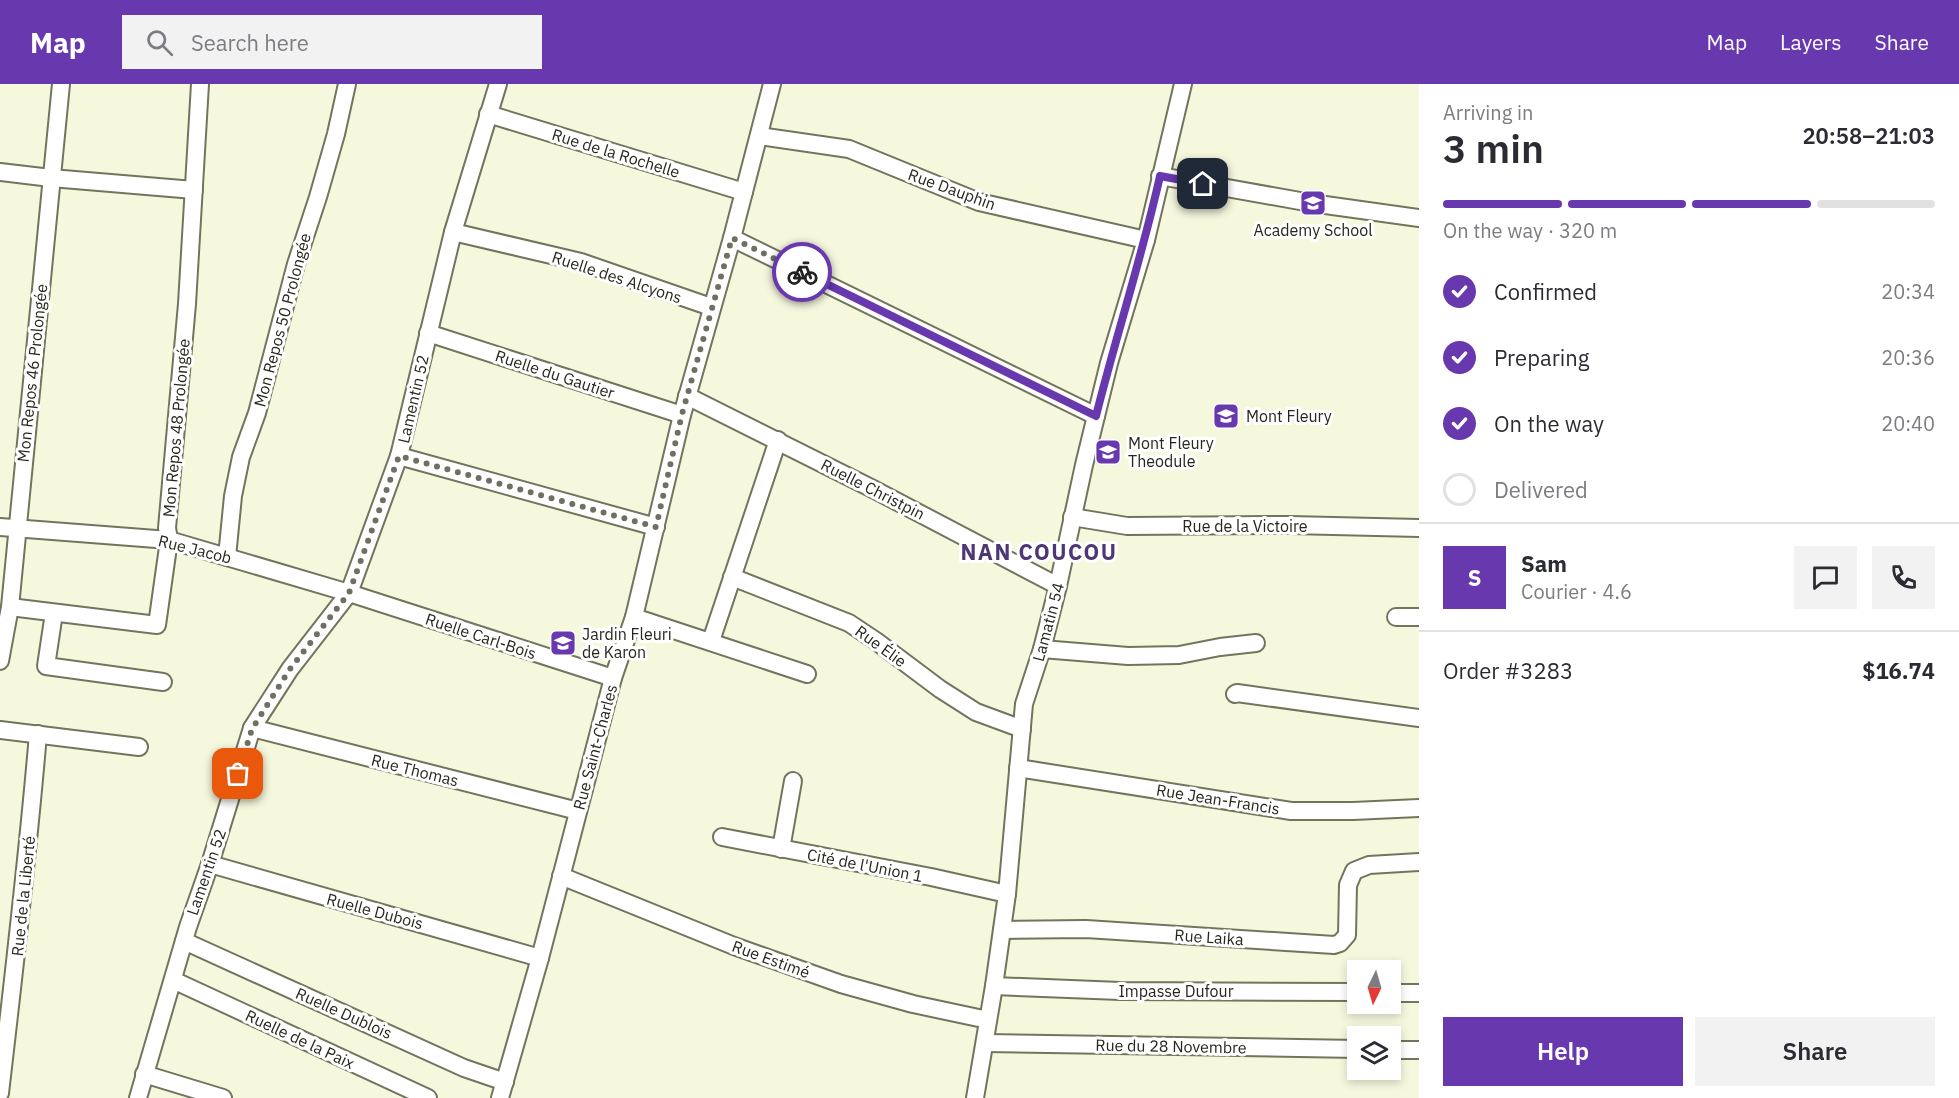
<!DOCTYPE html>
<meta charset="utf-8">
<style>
body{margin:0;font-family:"IBM Plex Sans",sans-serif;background:#f2f2f3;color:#2b2b33;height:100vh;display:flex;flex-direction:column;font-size:22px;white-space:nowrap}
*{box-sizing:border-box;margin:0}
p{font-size:20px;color:#7c7c81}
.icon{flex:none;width:33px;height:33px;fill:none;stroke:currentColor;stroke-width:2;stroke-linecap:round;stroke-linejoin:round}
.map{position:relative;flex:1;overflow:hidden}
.details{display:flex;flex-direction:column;background:#fff;width:540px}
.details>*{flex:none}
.needle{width:39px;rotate:185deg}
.fabs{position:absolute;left:1347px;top:876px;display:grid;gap:12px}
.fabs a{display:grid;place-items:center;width:54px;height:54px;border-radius:0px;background:#fff;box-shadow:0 3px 9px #0003;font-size:30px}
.pin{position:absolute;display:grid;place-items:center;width:51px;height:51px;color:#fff;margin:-26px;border-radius:12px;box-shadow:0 3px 9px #0006}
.courier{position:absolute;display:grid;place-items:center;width:60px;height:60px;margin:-30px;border:4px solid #6838af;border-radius:50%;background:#fff;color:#222;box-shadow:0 2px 8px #0007}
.summary em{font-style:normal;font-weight:600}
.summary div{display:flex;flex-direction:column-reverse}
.summary{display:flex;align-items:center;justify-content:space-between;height:102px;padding:0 24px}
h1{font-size:39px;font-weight:600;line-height:45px}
.bar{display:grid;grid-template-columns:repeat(4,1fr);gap:9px 6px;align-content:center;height:72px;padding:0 24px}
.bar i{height:8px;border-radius:4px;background:#e1e1e2}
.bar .on{background:#6838af}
.bar p{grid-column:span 4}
.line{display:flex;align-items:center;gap:15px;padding:0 24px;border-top:2px solid #e1e1e2}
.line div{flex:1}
.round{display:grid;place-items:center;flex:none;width:63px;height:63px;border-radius:0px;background:#f2f2f3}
ol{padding:0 24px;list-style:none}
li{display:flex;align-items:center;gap:18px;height:66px}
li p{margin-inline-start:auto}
li .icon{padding:6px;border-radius:50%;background:#6838af;color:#fff;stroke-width:4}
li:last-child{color:#7c7c81}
li i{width:33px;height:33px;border:3px solid #e1e1e2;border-radius:50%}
.primary-button{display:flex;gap:12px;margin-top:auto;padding:12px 24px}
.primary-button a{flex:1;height:69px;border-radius:0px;background:#6838af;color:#fff;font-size:24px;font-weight:600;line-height:69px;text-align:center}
.primary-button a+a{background:#f2f2f3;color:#2b2b33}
header{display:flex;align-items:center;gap:36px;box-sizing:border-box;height:84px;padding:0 30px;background:#6838af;color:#fff}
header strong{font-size:28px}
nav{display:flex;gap:33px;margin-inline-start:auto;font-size:21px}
.search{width:420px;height:54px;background:#f2f2f3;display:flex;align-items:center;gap:15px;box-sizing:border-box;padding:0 21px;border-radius:0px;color:#7c7c81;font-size:22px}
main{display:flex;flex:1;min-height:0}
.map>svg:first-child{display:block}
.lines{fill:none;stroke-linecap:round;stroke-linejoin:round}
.minor-casing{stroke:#73745e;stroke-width:20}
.minor{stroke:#fff;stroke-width:16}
.done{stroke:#6f7061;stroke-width:6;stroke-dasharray:0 10.8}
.route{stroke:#6838af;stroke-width:8}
.labels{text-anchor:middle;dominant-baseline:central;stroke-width:6;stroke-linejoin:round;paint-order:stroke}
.street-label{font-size:16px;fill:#27271e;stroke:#fff}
.poi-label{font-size:16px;fill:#27271e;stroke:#fff;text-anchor:start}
.district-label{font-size:22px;font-weight:bold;letter-spacing:1.5px;fill:#4d3875;stroke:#fff}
</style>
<header>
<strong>Map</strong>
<div class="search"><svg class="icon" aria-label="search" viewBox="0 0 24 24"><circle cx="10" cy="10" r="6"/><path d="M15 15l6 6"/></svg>Search here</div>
<nav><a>Map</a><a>Layers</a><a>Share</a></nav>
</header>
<main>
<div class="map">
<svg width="1419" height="1014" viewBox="0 0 1419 1014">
<rect width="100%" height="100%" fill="#f6f8de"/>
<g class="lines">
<defs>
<g id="minor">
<path d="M488,30L744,108"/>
<path d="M759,52L849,65L979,118L1146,156"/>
<path d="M0,88L51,94L194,106"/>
<path d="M1160,92L1311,119L1419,134"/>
<path d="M453,148L581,178L711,223"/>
<path d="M732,154L1096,332"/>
<path d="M428,249L682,331"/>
<path d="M687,312L873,405L1058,502"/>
<path d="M399,372L656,443"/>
<path d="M1072,433L1127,442L1290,441L1419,444"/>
<path d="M0,443L169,456L349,509L613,594"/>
<path d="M227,473L233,412L241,373L257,329L296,180L318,113L336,50L347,0"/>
<path d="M732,493L849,539L876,557L940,605L976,628L1022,645"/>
<path d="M10,523L157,541L169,456L167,444L187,220L200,0"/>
<path d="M54,529L46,582L163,598"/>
<path d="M634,533L807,590"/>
<path d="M1396,533H1419"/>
<path d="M711,557L778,356"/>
<path d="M1042,565L1128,572L1179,571L1220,563L1256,559"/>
<path d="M0,577L10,523L61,0"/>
<path d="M1235,610L1237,609L1419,634"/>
<path d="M252,644L578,727"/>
<path d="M0,646L139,663"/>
<path d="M1018,684L1291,727H1353L1419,724"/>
<path d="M722,753L931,793L1007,810"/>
<path d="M781,765L793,697"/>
<path d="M210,780L540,874"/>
<path d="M561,792L734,862L841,900L913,920L988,936"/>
<path d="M1002,846L1086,845L1334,861L1340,859L1347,851L1348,801L1354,787L1369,781L1419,778"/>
<path d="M184,857L464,984L505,998"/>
<path d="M173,896L428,1014"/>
<path d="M994,902L1120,907L1358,908"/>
<path d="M1390,909H1419"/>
<path d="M985,959C1109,960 1233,963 1358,965"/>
<path d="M1390,966H1419"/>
<path d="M144,990L223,1014"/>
<path d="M0,1009C14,889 28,770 38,650"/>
<path d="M138,1014L188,843L210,780L252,644L290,585L349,509L399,372L453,148L498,0"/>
<path d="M500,1014L540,874L613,594L634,533L682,331L732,154L772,0"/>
<path d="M975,1014L994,902L1007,810L1024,620L1042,565L1058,502L1084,381L1109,279L1146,156L1183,0"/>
</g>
</defs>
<use href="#minor" class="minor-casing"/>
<use href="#minor" class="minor"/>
</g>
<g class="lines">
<path class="done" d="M238,690L252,645L290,585L349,509L399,372L656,443L682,330L732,154L802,188"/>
<path class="route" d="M802,188L1096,332C1116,252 1142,173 1160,92L1203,100"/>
</g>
<defs>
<symbol id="school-square" viewBox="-11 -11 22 22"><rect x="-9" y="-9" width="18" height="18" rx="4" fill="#6838af" stroke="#fff"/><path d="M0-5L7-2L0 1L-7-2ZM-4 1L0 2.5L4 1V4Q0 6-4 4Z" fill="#fff"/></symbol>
</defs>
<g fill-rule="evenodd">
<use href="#school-square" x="1298" y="104" width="30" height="30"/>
<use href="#school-square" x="1211" y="317" width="30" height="30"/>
<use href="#school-square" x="1093" y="353" width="30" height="30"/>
<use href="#school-square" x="548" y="544" width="30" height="30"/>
</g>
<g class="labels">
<g class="street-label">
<text transform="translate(616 69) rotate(17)">Rue de la Rochelle</text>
<text transform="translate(952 105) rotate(20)">Rue Dauphin</text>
<text transform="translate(617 193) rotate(18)">Ruelle des Alcyons</text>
<text transform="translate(282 236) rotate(-75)">Mon Repos 50 Prolongée</text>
<text transform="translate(32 289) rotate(-84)">Mon Repos 46 Prolongée</text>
<text transform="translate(555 290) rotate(18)">Ruelle du Gautier</text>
<text transform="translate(413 315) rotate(-77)">Lamentin 52</text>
<text transform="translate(176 344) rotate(-85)">Mon Repos 48 Prolongée</text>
<text transform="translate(873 405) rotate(27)">Ruelle Christpin</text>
<text x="1245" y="442">Rue de la Victoire</text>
<text transform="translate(195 465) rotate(14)">Rue Jacob</text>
<text transform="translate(1048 538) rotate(-75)">Lamatin 54</text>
<text transform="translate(481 552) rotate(18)">Ruelle Carl-Bois</text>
<text transform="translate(881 562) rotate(36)">Rue Élie</text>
<text transform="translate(595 663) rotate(-75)">Rue Saint-Charles</text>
<text transform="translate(415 686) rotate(14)">Rue Thomas</text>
<text transform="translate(1218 715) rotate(9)">Rue Jean-Francis</text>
<text transform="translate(865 781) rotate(11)">Cité de l'Union 1</text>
<text transform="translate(206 788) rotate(-71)">Lamentin 52</text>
<text transform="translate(23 812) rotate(-84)">Rue de la Liberté</text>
<text transform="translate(375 827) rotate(15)">Ruelle Dubois</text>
<text transform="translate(1209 853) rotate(4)">Rue Laika</text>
<text transform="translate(771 875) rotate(20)">Rue Estimé</text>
<text x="1176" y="907">Impasse Dufour</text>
<text transform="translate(344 929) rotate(24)">Ruelle Dublois</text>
<text transform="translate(300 955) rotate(25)">Ruelle de la Paix</text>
<text transform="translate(1171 962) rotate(1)">Rue du 28 Novembre</text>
</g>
<g class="poi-label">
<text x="1313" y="146" text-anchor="middle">Academy School</text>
<text x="1246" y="332">Mont Fleury</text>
<text x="1128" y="359">Mont Fleury<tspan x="1128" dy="18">Theodule</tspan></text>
<text x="582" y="550">Jardin Fleuri<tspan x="582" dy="18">de Karon</tspan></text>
</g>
<g class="district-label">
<text x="1039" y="467">NAN COUCOU</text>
</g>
</g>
</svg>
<div class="fabs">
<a><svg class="needle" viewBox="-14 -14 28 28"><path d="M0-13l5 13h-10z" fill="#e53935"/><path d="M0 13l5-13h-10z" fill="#7c7c81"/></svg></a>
<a><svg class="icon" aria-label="layers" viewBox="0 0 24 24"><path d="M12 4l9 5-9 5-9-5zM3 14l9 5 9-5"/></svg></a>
</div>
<div class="pin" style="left:238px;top:690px;background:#ea580c"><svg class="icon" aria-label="bag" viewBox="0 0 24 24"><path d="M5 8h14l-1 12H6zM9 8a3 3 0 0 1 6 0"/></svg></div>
<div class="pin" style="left:1203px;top:100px;background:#1f2937"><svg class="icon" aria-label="home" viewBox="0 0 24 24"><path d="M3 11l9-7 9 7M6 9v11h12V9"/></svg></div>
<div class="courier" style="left:802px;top:188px"><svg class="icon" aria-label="bike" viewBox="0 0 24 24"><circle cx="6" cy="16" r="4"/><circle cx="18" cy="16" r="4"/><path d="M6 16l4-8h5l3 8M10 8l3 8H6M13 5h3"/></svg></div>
</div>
<section class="details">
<div class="summary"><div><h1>3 min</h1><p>Arriving in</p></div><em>20:58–21:03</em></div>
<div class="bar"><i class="on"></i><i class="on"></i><i class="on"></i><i></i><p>On the way · 320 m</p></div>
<ol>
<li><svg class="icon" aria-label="check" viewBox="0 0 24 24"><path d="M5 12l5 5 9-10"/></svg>Confirmed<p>20:34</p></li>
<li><svg class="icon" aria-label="check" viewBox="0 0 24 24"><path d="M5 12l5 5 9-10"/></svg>Preparing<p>20:36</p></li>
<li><svg class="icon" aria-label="check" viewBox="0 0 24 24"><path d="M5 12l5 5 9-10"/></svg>On the way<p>20:40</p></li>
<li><i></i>Delivered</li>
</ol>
<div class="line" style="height:108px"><b class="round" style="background:#6838af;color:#fff">S</b><div><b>Sam</b><p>Courier · 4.6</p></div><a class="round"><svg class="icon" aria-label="chat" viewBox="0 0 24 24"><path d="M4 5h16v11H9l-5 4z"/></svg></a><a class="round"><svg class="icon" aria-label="phone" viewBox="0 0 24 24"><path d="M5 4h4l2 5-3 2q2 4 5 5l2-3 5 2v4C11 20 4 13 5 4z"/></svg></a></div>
<div class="line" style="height:78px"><div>Order #3283</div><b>$16.74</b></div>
<div class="primary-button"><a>Help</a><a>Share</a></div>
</section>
</main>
